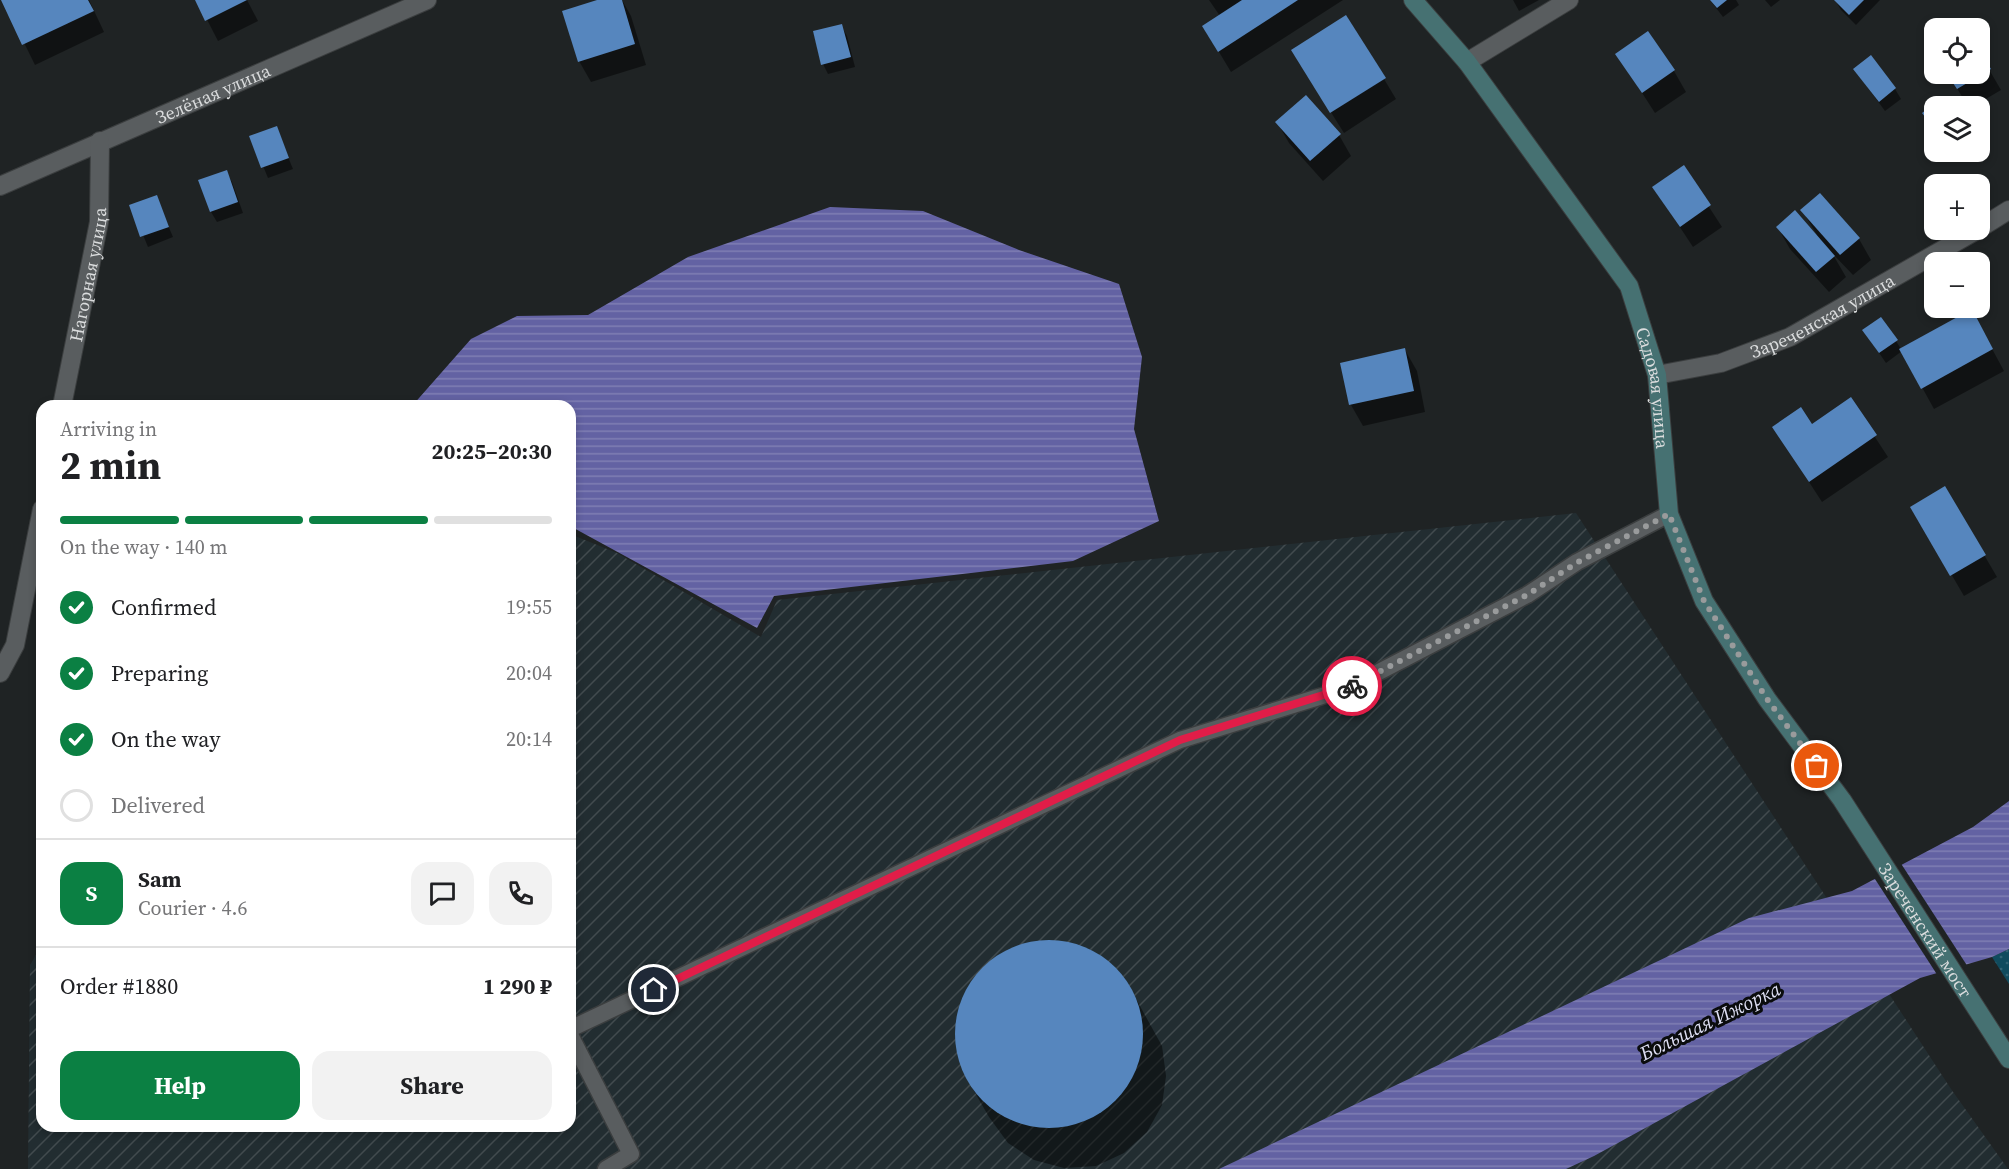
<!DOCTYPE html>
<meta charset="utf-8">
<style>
body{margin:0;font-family:"Source Serif 4",serif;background:#f2f2f2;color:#202124;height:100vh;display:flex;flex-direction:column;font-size:22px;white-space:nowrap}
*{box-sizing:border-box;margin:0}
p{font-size:20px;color:#757577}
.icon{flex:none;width:33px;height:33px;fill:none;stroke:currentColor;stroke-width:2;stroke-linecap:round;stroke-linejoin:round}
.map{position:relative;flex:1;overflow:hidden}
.sheet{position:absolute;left:36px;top:400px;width:540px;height:732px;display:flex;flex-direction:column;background:#fff;border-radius:18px;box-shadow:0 3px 9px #0003}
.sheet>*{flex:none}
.tools{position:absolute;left:1924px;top:18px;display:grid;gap:12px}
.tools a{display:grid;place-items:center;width:66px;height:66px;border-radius:12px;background:#fff;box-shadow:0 3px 9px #0003;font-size:30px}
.pin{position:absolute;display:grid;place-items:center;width:51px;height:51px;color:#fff;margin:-26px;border:3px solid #fff;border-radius:50%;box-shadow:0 2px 6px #0007}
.courier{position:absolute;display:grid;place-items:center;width:60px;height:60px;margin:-30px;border:4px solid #e11d48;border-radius:50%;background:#fff;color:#222;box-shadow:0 2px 8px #0007}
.summary em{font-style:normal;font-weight:700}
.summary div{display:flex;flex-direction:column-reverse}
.summary{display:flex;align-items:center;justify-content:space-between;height:102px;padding:0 24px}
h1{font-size:39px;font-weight:700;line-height:45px}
.bar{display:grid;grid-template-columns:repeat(4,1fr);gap:9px 6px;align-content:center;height:72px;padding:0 24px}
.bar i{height:8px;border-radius:4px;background:#e0e0e0}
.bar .active{background:#0b8043}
.bar p{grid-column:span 4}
.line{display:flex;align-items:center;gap:15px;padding:0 24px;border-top:2px solid #e0e0e0}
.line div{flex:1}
.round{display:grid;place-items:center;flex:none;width:63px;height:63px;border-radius:18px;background:#f2f2f2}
ol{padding:0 24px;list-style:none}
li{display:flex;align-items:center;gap:18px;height:66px}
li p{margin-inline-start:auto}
li .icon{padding:6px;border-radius:50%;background:#0b8043;color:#fff;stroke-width:4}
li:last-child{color:#757577}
li i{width:33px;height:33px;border:3px solid #e0e0e0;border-radius:50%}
.primary-button{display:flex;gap:12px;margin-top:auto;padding:12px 24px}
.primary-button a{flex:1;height:69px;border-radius:18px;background:#0b8043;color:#fff;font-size:24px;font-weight:700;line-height:69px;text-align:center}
.primary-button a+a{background:#f2f2f2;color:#202124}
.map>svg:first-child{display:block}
.industrial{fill:url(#industrial-furrows)}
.park{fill:url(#park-dots)}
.water{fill:url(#water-rules)}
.pier{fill:#1f2324}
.shadow{fill:#0007}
.building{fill:#5686be}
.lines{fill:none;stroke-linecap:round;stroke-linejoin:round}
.lane-casing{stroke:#3b3e3f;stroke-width:19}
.street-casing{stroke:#3b3e3f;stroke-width:20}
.secondary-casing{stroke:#3b3e3f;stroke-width:20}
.lane{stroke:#595d5f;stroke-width:16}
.street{stroke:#595d5f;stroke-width:18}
.secondary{stroke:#467172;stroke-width:18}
.done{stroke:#999b9c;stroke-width:6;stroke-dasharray:0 10.8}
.route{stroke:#e11d48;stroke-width:8}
.labels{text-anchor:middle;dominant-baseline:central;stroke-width:6;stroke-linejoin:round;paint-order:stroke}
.street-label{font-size:18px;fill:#dadcdd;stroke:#0a0c0d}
.water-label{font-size:20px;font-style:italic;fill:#dedff3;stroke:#0a0c0d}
</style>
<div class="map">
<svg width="2009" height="1169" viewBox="0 0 2009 1169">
<defs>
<pattern id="industrial-furrows" width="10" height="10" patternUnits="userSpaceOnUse" patternTransform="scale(1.5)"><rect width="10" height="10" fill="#222d31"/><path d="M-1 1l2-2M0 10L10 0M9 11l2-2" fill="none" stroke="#424b4e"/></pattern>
<pattern id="park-dots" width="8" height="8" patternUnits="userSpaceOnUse" patternTransform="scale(1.5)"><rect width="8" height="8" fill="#104b5e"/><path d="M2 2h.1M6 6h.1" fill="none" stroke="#326475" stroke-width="1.8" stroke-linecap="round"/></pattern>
<pattern id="water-rules" width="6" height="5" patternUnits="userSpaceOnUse" patternTransform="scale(1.5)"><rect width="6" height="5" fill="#6362a3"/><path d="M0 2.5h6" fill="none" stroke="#807fb3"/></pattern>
</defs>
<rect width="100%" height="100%" fill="#1f2324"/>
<path class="industrial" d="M1576,513L1951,1089L2008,1169H28L30,965L42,945V1126H570V534L617,553L761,637L777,600Z"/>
<path class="park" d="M2009,949V984L1992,957Z"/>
<g class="water">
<path d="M830,207L923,211L1019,250L1119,284L1142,357L1134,429L1159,521L1073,561L774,596L757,628L570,526V406H412L471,339L517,316L588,315L688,257Z"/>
<path d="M2009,801V949L1992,957L1920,978L1594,1156L1566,1169H1219L1749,918L1852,891L1973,827Z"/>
</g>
<path class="pier" d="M1900,862L1968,967L1938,976L1873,876Z"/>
<g class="shadow">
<path d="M3,0H89L104,32L35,65Z"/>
<path d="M197,0H247L258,21L218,41Z"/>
<path d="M602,0H622L631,16L646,65L591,82L579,61Z"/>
<path d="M1209,0H1343L1231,72L1216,47L1220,16Z"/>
<path d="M1513,0H1539L1519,11Z"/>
<path d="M1710,0H1736L1739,5L1723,17Z"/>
<path d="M1765,0H1780L1771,7Z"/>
<path d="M1835,0H1880L1856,25L1841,10Z"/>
<path d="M841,25L847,36L855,67L828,74L823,64Z"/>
<path d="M1617,54L1674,71L1686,92L1655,113Z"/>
<path d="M1980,54L2001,90L1974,106H1968L1948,74H1980Z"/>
<path d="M1855,70L1895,89L1901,99L1885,111Z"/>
<path d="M1305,71L1384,79L1396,99L1344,133Z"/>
<path d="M1277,122L1339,135L1351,156L1323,181L1289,143Z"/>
<path d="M276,128L293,169L268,178L251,137Z"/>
<path d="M1683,167L1722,227L1693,247L1654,188Z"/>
<path d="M226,172L232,182L243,213L217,222L211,212L200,181Z"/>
<path d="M156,197L173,237L148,247L131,206Z"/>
<path d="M1802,210L1859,239L1871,260L1853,275L1832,253L1846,277L1829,292L1790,249L1778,228L1817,235Z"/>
<path d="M1864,331L1896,341L1901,349L1983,332L2004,371L1934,409L1902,351L1886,363Z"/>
<path d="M1405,350L1417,371L1425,412L1363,426L1351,405L1342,364Z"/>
<path d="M1850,399L1888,457L1822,502L1774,428L1812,426Z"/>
<path d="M1945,488L1997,577L1964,596L1912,507Z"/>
<path d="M1046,941L1076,945L1103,958L1125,979L1162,1046L1166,1076L1162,1105L1147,1132L1124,1153L1096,1166L1064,1168L1034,1160L1008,1143L989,1117L966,1077L957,1046L958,1015L969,986L990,962L1016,947Z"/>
</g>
<g class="building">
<path d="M1,0H88L94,11L22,45Z"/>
<path d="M195,0H247L205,21Z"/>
<path d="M597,0H622L635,44L578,62L562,11Z"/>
<path d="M1242,0H1298L1218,52L1202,26Z"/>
<path d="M1710,0H1727L1717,8Z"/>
<path d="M1834,0H1864L1849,15Z"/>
<path d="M1346,15L1386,78L1330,113L1291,50Z"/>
<path d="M842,24L851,57L821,65L813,31Z"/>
<path d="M1648,31L1675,70L1642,93L1615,54Z"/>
<path d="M1980,51L1991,69L1957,89L1947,74H1980Z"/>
<path d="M1871,55L1896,88L1879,102L1853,69Z"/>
<path d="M1306,95L1341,134L1310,161L1275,122Z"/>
<path d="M1940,99L1945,106H1935V130L1922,113Z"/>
<path d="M277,126L289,158L261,168L249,136Z"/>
<path d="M1684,165L1711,205L1680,227L1652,187Z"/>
<path d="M227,170L238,202L210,212L198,180Z"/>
<path d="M1820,193L1860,238L1840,255L1800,210Z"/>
<path d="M157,195L169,227L140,237L129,205Z"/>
<path d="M1795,210L1835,256L1816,272L1776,227Z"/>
<path d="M1972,309L1993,349L1921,389L1899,349Z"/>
<path d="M1881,317L1898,340L1879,353L1862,330Z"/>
<path d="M1405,348L1414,391L1349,405L1340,363Z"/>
<path d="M1851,397L1877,435L1809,482L1772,427L1801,407L1812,424Z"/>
<path d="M1945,486L1986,555L1950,576L1910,507Z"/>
<circle cx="1049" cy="1034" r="94"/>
</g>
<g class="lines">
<defs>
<g id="lane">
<path d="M570,1029L1180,740L1348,688L1527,595L1577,562L1669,514"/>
<path d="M570,1035L631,1154L606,1169"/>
</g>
<g id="street">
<path d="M1467,62L1569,0"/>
<path id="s1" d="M0,186L427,0"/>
<path d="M1980,228L2009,210"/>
<path id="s2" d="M1657,375L1721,363L1790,337L1977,230"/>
<path id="s3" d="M62,406L99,222L100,141"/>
<path d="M0,673L15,645L42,509"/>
</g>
<g id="secondary">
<path id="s4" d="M1413,0L1467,62L1629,286L1657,375L1669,514L1704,601L1767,699L1842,800L2009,1059"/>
</g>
</defs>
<use href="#lane" class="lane-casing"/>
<use href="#street" class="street-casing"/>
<use href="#secondary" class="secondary-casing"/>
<use href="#lane" class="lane"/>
<use href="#street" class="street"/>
<use href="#secondary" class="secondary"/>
</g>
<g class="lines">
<path class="done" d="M1352,686L1527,595L1578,562L1669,514L1704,601L1767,699L1817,766"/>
<path class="route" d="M654,990L1180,740L1352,686"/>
</g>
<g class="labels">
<g class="street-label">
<text stroke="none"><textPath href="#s1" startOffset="232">Зелёная улица</textPath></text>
<text stroke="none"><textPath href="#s3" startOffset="134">Нагорная улица</textPath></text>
<text stroke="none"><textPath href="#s2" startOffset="177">Зареченская улица</textPath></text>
<text stroke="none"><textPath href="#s4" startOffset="464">Садовая улица</textPath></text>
<text stroke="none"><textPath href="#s4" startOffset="1082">Зареченский мост</textPath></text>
</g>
<g class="water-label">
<text transform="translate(1710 1021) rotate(-26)">Большая Ижорка</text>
</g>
</g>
</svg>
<div class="tools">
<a><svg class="icon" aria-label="locate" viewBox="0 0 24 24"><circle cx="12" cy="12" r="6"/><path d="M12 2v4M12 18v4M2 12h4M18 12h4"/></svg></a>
<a><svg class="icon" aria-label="layers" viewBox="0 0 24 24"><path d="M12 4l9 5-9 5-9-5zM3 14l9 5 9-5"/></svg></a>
<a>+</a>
<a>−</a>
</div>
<div class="pin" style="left:1817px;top:766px;background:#ea580c"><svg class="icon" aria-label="bag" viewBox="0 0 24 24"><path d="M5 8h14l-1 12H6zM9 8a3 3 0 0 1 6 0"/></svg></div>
<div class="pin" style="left:654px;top:990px;background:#1f2937"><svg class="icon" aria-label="home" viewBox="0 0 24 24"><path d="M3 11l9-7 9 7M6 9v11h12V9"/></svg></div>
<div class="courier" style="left:1352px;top:686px"><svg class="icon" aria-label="bike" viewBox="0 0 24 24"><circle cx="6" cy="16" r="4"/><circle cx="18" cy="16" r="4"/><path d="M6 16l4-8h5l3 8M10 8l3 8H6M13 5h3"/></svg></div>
<section class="sheet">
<div class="summary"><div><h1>2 min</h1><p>Arriving in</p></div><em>20:25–20:30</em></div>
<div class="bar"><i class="active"></i><i class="active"></i><i class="active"></i><i></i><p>On the way · 140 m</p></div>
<ol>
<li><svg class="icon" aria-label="check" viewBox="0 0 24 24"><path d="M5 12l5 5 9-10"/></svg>Confirmed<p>19:55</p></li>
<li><svg class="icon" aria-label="check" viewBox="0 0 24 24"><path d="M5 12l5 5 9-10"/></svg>Preparing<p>20:04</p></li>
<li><svg class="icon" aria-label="check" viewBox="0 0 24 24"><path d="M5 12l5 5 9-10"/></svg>On the way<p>20:14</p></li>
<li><i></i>Delivered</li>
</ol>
<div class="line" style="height:108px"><b class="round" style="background:#0b8043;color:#fff">S</b><div><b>Sam</b><p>Courier · 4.6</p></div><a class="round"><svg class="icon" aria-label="chat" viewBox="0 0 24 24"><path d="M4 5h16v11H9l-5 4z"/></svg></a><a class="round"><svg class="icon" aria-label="phone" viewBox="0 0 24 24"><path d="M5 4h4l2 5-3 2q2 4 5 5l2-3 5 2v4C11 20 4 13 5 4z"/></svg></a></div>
<div class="line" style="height:78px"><div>Order #1880</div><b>1 290 ₽</b></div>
<div class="primary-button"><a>Help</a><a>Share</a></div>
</section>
</div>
